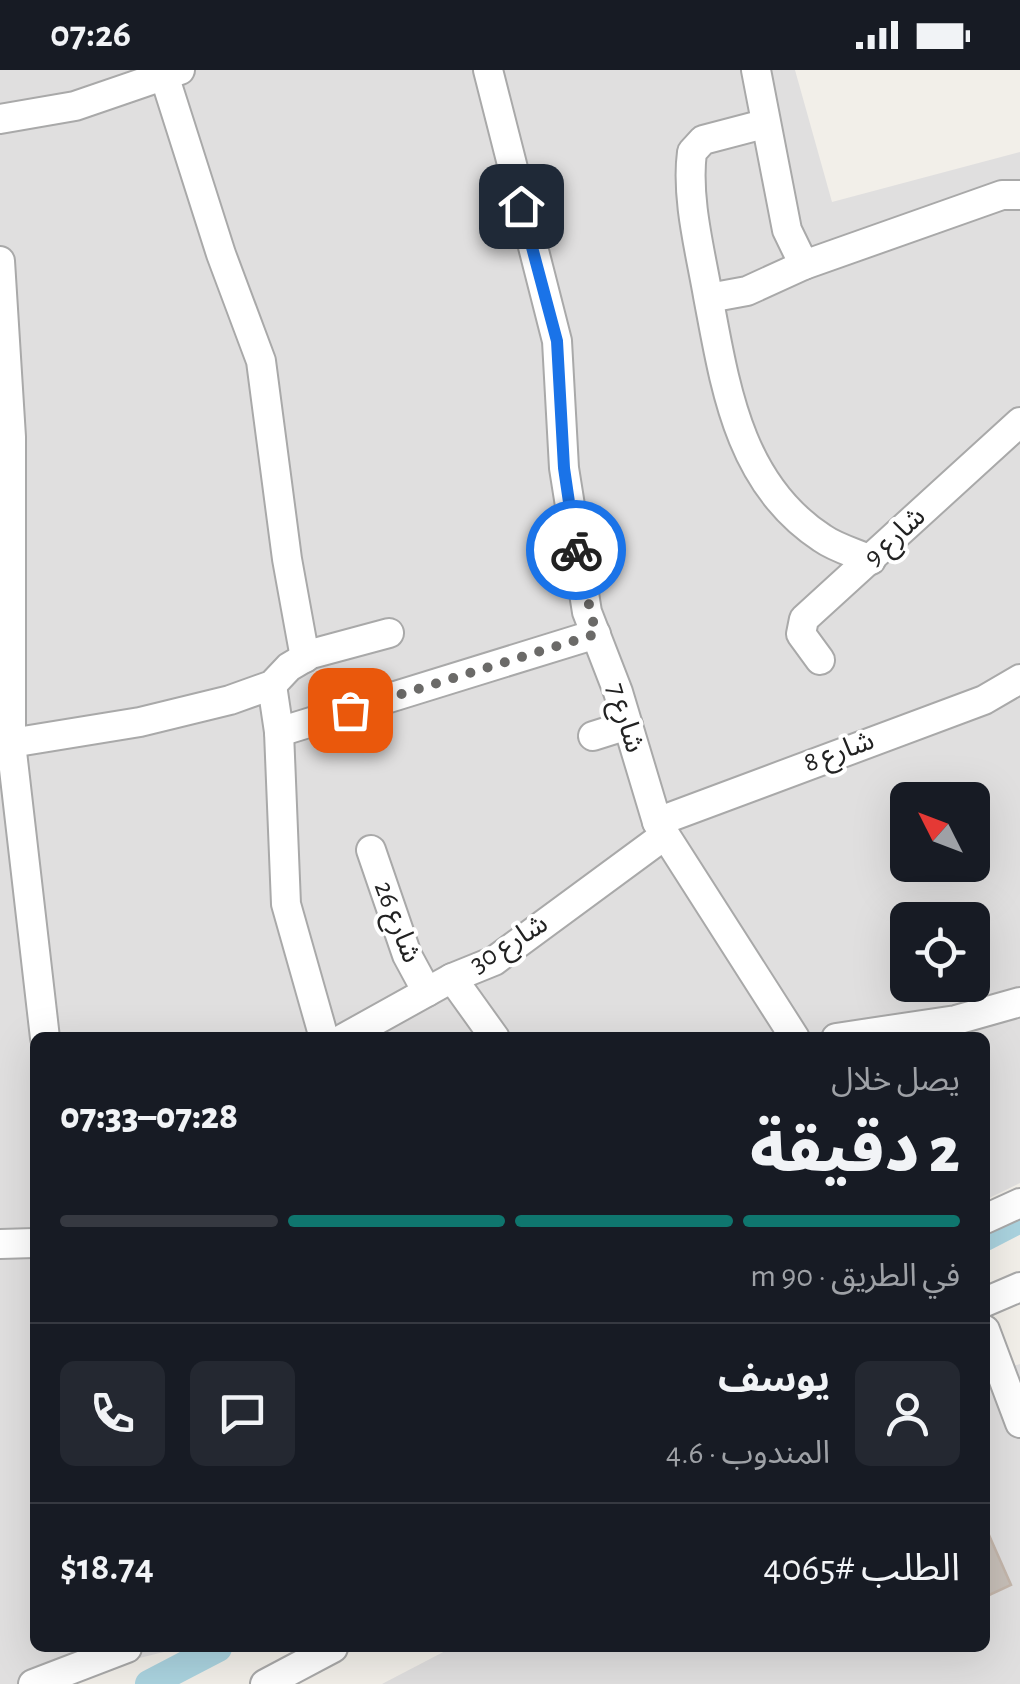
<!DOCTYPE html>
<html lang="ar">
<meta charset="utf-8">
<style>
body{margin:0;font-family:"Alegreya Sans","Noto Sans Arabic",sans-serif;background:#242831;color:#f1f3f6;direction:rtl;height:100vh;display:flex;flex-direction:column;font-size:38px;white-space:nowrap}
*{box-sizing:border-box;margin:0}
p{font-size:32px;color:#9ea1a6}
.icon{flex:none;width:55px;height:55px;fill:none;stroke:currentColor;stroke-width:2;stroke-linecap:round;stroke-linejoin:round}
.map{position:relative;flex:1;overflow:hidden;direction:ltr}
.sheet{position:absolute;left:30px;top:962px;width:960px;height:620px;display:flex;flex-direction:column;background:#171b24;border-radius:15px;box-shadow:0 10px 40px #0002;direction:rtl}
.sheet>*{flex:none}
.needle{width:65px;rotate:312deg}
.controls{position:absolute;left:890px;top:712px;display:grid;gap:20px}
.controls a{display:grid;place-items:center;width:100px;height:100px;border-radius:15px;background:#171b24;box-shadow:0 10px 40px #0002;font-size:50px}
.pin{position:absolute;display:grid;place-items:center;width:85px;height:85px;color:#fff;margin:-42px;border-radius:20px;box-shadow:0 5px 15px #0006}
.courier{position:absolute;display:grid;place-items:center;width:100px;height:100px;margin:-50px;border:8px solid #1a73e8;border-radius:50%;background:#fff;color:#222;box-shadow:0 2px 12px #0007}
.headline em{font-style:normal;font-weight:800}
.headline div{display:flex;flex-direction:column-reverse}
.headline{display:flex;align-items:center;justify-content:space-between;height:170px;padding:0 30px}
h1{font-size:65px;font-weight:800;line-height:75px}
.bar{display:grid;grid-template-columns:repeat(4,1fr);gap:15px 10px;align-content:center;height:120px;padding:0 30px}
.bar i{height:12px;border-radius:8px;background:#363941}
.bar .active{background:#0f766e}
.bar p{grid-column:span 4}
.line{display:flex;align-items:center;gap:25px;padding:0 30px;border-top:2px solid #363941}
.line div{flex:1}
.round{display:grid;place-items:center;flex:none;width:105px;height:105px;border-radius:15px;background:#242831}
.status{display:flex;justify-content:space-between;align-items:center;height:70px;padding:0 50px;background:#171b24;direction:ltr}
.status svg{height:28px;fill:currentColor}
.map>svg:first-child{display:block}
.residential{fill:#e0dfdf;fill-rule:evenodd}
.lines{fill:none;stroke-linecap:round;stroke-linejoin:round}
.canal{stroke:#aad3df;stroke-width:28}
.building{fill:#c7bfb8;stroke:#c4b6ab;stroke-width:2.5}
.minor-casing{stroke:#a9a9a9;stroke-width:32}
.minor{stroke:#fff;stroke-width:28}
.done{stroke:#6b6a68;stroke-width:10;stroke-dasharray:0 18}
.route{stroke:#1a73e8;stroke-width:12}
.labels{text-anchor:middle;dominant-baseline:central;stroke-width:8;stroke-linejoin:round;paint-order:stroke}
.street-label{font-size:28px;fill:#222;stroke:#fff}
</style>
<div class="status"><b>07:26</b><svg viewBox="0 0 49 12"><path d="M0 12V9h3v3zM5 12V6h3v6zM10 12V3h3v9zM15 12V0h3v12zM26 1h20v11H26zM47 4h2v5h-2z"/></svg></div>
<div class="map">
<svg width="1020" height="1614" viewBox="0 0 1020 1614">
<rect width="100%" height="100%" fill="#f2efe9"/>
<g class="residential">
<path d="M0,0H795L832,132L1020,82V1113L985,1130V968H35V1578H180L34,1614H0ZM908,730H972V795H908ZM908,850H972V915H908Z"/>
<path d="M1020,1294V1614H382L451,1578H985V1304Z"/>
</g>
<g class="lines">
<g class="canal">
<path d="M985,1167L1020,1149"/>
<path d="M149,1614L218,1578"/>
</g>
</g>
<path class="building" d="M985,1456L1011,1515L985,1527Z"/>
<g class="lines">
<defs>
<g id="minor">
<path d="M488,0L557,271L564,398L587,542L618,622L657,752L795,968"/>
<path d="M756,0L787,160L804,195L1002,125H1020"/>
<path d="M165,8L221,184L261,291L287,489L305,588"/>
<path d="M0,49L75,36L180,0"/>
<path d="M764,54L703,70L692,82C686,128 700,180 708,226C725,315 738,413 822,468C836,478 855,483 871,490"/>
<path d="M0,191L11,367V673L45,968"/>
<path d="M709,228L747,221L804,195"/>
<path d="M820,590L801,564L804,549L1020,352"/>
<path d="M272,615L279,662L286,834L324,968"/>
<path d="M279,662L596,564"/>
<path d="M593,666L628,655"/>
<path d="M11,673L140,652L230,630L272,615L289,597L311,584L389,563"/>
<path d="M657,752L984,630L1020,609"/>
<path d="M371,780L407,885L427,922"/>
<path d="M452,908L495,968"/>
<path d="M344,968L452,908L494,891L665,765"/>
<path d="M836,968L956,950L1020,932"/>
<path d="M985,1149L1020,1133"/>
<path d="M0,1174L35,1173"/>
<path d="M985,1232L1020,1217"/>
<path d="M985,1260L1020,1353"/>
<path d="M33,1614L127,1578"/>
<path d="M265,1614L333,1578"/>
</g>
</defs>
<use href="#minor" class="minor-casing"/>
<use href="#minor" class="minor"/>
</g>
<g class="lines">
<path class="done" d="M350,640L596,564L576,480"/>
<path class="route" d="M521,136L557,271L564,398L576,480"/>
</g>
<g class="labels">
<g class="street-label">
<text transform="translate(895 467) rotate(-43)">شارع 9</text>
<text transform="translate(625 648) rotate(73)">شارع 7</text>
<text transform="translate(839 682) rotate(-20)">شارع 8</text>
<text transform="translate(397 852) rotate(69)">شارع 26</text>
<text transform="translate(509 874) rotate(-32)">شارع 30</text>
</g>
</g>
</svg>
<div class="controls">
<a><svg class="needle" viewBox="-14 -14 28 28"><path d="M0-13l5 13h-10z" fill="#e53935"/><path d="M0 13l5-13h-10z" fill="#9ea1a6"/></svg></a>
<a><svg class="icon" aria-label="locate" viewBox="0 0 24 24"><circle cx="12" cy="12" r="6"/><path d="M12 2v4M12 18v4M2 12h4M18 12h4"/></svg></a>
</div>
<div class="pin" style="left:350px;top:640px;background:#ea580c"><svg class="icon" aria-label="bag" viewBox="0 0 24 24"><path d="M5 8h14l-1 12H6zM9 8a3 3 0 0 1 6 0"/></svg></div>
<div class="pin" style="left:521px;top:136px;background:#1f2937"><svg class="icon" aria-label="home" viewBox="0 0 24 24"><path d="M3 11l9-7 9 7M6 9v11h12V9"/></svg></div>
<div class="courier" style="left:576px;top:480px"><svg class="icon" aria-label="bike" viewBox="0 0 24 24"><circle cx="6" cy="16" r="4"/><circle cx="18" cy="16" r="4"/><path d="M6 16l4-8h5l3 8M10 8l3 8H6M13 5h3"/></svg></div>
<section class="sheet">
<div class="headline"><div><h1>2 دقيقة</h1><p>يصل خلال</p></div><em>07:28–07:33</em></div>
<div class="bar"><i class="active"></i><i class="active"></i><i class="active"></i><i></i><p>في الطريق · 90 m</p></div>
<div class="line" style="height:180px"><a class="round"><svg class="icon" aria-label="person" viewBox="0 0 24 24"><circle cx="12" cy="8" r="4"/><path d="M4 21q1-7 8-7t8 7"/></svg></a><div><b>يوسف</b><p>المندوب · 4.6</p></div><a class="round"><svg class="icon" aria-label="chat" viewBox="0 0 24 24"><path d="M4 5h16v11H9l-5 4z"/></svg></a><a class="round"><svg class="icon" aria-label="phone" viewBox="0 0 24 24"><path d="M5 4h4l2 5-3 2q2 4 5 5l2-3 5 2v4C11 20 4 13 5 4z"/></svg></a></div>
<div class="line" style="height:130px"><div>الطلب #4065</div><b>$18.74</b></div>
</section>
</div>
